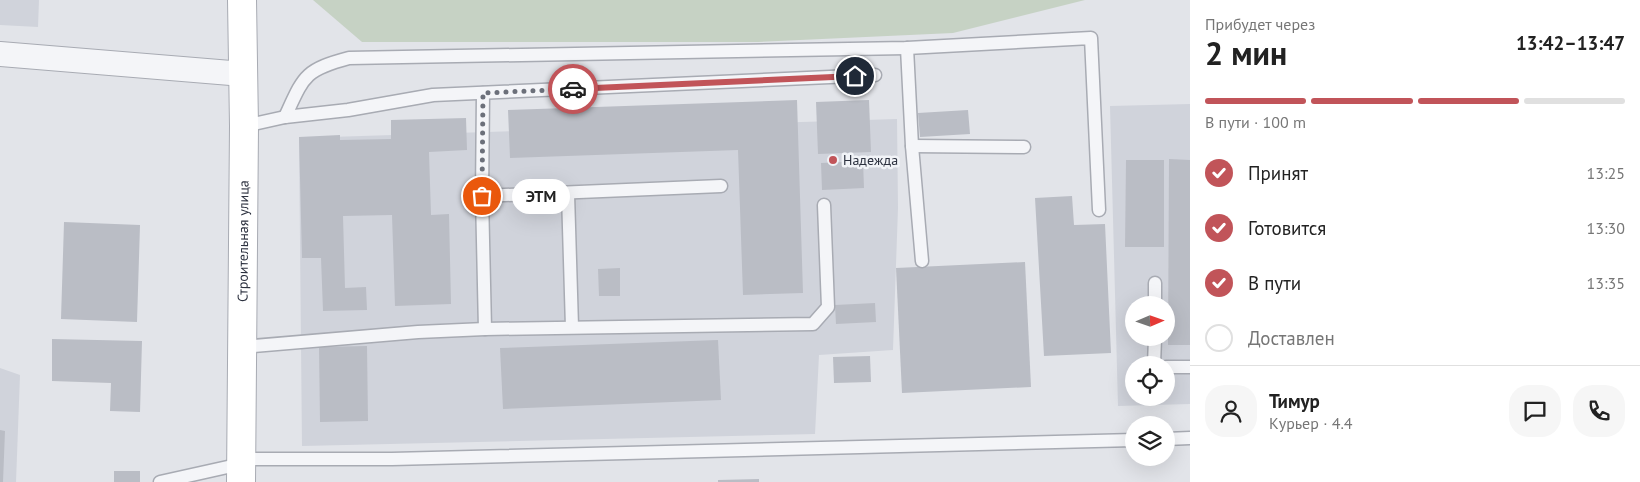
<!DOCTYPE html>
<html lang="ru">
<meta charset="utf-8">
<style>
body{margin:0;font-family:"PT Sans",sans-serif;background:#f6f6f6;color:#222;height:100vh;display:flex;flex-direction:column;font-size:19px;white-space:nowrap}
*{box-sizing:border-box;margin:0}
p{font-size:16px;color:#767676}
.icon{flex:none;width:28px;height:28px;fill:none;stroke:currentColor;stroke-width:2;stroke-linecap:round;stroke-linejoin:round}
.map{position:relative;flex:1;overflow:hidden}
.panel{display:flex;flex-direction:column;background:#fff;width:450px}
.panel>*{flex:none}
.needle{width:32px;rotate:88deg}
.fabs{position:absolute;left:1125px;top:296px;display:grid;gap:10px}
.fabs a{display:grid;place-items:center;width:50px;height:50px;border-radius:50%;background:#fff;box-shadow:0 5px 20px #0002;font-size:25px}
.pin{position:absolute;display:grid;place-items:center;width:42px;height:42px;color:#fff;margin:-21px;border:2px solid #fff;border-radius:50%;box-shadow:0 1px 5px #0007}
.courier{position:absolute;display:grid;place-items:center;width:50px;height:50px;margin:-25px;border:4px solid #c15459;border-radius:50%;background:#fff;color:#222;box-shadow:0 1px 6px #0007}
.bubble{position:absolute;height:35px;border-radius:18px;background:#fff;box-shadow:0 5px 20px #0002;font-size:16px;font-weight:700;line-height:35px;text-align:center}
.headline em{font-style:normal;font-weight:700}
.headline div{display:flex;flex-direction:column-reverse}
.headline{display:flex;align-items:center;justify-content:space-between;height:85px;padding:0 15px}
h1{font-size:32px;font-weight:700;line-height:38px}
.bar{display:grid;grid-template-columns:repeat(4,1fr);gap:8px 5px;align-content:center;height:60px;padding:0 15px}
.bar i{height:6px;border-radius:4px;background:#e0e0e0}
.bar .current{background:#c15459}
.bar p{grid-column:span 4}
.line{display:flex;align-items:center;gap:12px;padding:0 15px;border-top:1px solid #e0e0e0}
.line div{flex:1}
.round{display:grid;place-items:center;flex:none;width:52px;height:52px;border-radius:20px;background:#f6f6f6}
ol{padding:0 15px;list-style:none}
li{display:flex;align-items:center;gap:15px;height:55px}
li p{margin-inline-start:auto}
li .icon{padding:5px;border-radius:50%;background:#c15459;color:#fff;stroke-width:4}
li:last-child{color:#767676}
li i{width:28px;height:28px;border:2px solid #e0e0e0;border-radius:50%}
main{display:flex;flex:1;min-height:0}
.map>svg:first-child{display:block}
.built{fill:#d0d3db;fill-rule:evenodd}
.green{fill:#c6d2c4}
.building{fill:#babdc5}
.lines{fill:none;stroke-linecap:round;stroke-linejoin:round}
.lane-casing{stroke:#a8abb3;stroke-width:15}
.street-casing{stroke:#a8abb3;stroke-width:26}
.secondary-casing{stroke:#a8abb3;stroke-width:30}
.lane{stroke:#f4f5f8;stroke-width:12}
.street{stroke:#f4f5f8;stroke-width:24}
.secondary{stroke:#fff;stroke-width:28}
.done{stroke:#6c707a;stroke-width:5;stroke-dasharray:0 9}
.route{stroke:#c15459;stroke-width:6}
.poi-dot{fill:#c15459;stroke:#f1f3f7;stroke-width:2}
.labels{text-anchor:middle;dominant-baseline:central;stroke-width:5;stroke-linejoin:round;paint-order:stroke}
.poi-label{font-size:14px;fill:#2c313f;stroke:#f1f3f7;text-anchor:start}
.street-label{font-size:14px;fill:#2c313f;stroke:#f1f3f7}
</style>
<main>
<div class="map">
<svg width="1190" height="482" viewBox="0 0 1190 482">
<rect width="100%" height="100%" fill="#e2e4e9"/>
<g class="built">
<path d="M0,0H39L38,27L0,25Z"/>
<path d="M1190,104V404L1118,406L1110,106ZM1134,305H1166V338H1134ZM1134,365H1166V398H1134Z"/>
<path d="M897,119L898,208L893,350L819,355L815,434L302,446L299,138Z"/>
<path d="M0,368L20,375L16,482H0Z"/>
</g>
<path class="green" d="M313,0H1085L953,33L758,42H362Z"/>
<g class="building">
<path d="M797,100L803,293L743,295L738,150L510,158L508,110Z"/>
<path d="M869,100L871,152L818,154L816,102Z"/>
<path d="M968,110L970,134L920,137L918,113Z"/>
<path d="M466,118L467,150L429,152L431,215L449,214L451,304L395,306L392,215L343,216L345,288L366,287L367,310L323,311L321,258H302L299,137L340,135V140L391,139V120Z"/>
<path d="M1169,159L1190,160V345H1168Z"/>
<path d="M1126,160H1164V247H1125Z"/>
<path d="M863,161L864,188L822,190L821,163Z"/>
<path d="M1072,196L1074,225L1105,224L1111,353L1044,356L1035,198Z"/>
<path d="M64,222L140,225L137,322L61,319Z"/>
<path d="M1025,262L1031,387L902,393L896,268Z"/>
<path d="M620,268V296H599L598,269Z"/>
<path d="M875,303L876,322L836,324L835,305Z"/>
<path d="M52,339L142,341L140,412L110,411L111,383L52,381Z"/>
<path d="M718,340L721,400L503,409L500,348Z"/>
<path d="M367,346L368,421L320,422L319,347Z"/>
<path d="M870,356L871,382L834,383L833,357Z"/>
<path d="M0,430L5,431L3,482H0Z"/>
<rect x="114" y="471" width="26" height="11"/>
<path d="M759,479V482H718V480Z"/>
</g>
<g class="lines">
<defs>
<g id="lane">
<path d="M907,48L912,146L922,261"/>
<path d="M285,117C304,76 304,70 349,58L907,48L1091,38L1099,210"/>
<path d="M244,126L285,117L348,110L433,95L875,75"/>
<path d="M912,146L1024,147"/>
<path d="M568,194L572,327"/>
<path d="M482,196L483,93"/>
<path d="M1155,305V283"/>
<path d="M485,329L482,196L721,186"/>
<path d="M241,347L418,332L485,329L813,324L828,307L824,205"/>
<path d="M1154,365L1155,338"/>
<path d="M1166,367H1190"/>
<path d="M1166,439L1190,438"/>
<path d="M241,459H392L1134,440"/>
<path d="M160,482L241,464"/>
</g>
<path id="street" d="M0,54L243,74"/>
<g id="secondary">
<path id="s1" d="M241,482L244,126L242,0"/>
</g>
</defs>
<use href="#lane" class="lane-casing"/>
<use href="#street" class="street-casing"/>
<use href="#secondary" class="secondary-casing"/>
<use href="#lane" class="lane"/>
<use href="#street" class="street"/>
<use href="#secondary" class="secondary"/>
</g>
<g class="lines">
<path class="done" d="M482,196L483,93L573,89"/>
<path class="route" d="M573,89L855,76"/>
</g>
<circle class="poi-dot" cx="833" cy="160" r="5"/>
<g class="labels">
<g class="poi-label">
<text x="843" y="160">Надежда</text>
</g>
<g class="street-label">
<text stroke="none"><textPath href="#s1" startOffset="241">Строительная улица</textPath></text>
</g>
</g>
</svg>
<div class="fabs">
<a><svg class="needle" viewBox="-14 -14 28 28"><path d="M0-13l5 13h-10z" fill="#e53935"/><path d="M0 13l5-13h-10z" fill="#767676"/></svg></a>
<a><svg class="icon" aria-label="locate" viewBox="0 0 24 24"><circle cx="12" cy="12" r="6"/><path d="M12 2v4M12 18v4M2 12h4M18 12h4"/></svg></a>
<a><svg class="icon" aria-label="layers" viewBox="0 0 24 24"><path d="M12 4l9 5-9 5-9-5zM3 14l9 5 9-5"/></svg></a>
</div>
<div class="pin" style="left:482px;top:196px;background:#ea580c"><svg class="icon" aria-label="bag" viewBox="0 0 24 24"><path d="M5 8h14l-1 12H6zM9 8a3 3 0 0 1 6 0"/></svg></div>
<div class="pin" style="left:855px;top:76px;background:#1f2937"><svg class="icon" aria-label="home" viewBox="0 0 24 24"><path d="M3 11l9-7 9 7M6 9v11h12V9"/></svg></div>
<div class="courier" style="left:573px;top:89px"><svg class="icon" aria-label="car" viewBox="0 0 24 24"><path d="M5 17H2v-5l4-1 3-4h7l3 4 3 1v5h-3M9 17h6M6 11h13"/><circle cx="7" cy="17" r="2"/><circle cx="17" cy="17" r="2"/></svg></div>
<div class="bubble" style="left:512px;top:179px;width:58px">ЭТМ</div>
</div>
<section class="panel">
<div class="headline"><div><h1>2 мин</h1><p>Прибудет через</p></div><em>13:42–13:47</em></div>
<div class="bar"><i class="current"></i><i class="current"></i><i class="current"></i><i></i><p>В пути · 100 m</p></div>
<ol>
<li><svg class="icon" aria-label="check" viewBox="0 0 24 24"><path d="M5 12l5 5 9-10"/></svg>Принят<p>13:25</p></li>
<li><svg class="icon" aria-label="check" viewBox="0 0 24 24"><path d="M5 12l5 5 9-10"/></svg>Готовится<p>13:30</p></li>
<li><svg class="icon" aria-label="check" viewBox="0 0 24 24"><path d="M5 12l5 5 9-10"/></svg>В пути<p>13:35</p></li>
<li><i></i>Доставлен</li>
</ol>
<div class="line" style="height:90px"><a class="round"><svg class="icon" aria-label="person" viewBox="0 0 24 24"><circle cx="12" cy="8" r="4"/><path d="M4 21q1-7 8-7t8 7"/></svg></a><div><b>Тимур</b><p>Курьер · 4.4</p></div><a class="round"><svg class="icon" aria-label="chat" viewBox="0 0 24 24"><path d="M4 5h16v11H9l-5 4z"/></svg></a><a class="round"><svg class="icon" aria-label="phone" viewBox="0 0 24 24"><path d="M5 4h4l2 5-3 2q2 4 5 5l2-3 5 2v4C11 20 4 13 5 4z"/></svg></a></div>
</section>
</main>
